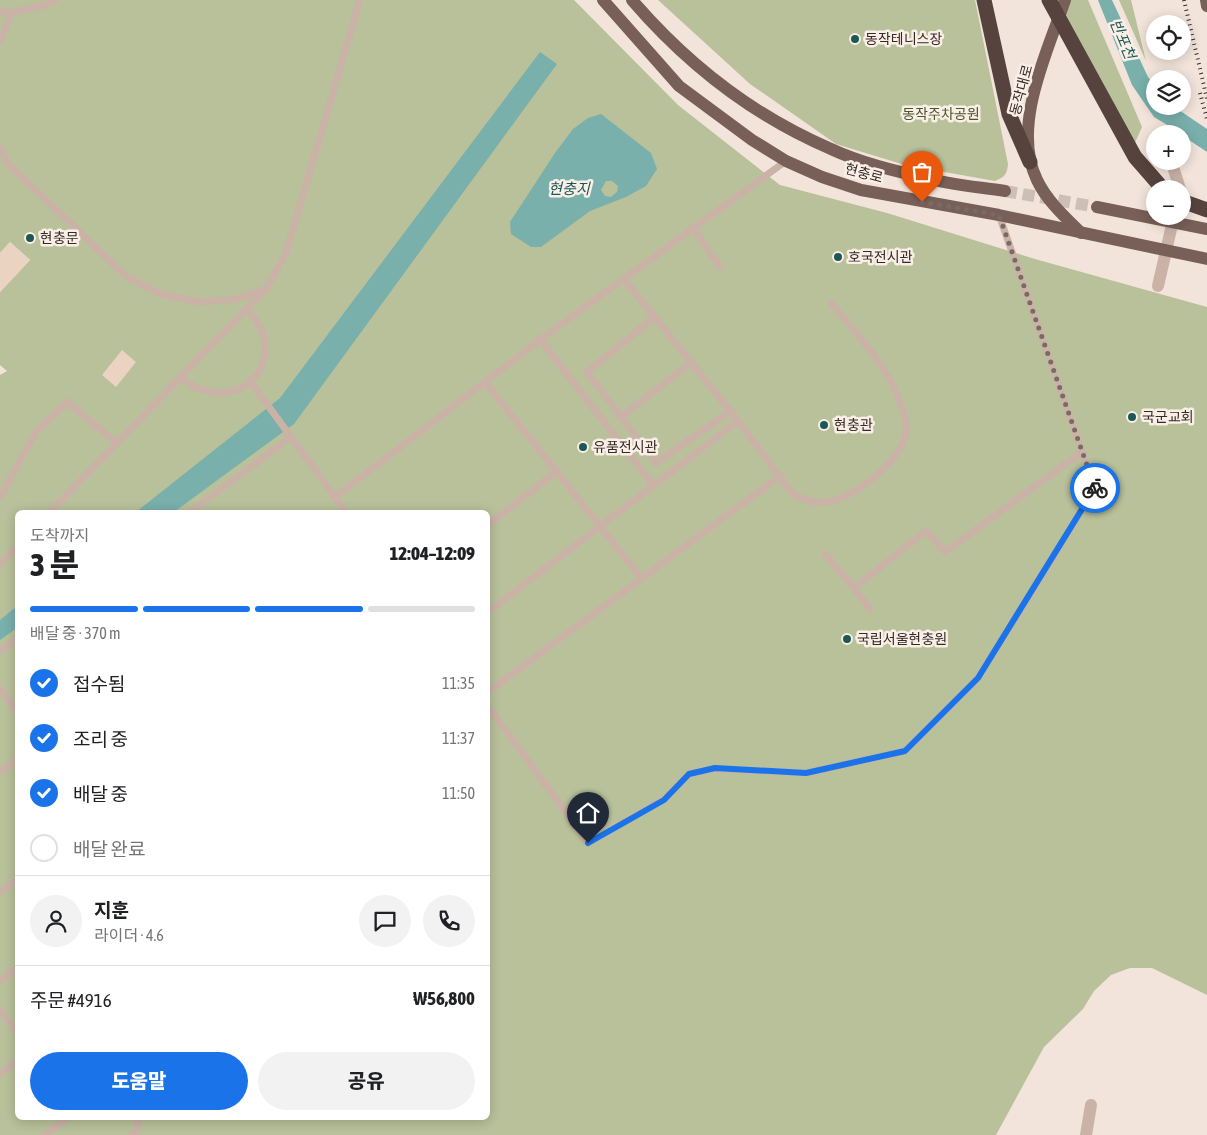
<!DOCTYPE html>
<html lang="ko">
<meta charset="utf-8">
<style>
body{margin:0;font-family:"Asap Condensed","Noto Sans KR",sans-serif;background:#f2f2f2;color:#202124;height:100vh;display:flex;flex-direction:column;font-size:19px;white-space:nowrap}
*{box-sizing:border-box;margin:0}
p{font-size:16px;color:#757577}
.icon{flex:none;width:28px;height:28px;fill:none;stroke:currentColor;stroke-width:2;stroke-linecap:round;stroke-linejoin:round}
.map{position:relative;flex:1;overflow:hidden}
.side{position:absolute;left:15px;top:510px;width:475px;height:610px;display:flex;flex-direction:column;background:#fff;border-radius:8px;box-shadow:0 2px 12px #0003}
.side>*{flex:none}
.controls{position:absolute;left:1146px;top:15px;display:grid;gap:10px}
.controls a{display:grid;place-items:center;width:45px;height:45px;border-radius:50%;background:#fff;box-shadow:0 2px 12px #0003;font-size:25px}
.pin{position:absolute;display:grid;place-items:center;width:42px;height:42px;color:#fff;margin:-51px -21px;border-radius:50% 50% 50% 0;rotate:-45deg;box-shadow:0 0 5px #0007}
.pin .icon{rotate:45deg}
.courier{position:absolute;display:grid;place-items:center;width:50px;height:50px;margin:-25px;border:4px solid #1a73e8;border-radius:50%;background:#fff;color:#222;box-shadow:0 1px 6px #0007}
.head em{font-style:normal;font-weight:800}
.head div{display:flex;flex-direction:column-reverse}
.head{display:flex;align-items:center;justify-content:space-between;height:85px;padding:0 15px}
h1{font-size:32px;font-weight:800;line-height:38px}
.bar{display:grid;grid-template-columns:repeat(4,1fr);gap:8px 5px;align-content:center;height:60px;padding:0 15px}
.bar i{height:6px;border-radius:4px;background:#e0e0e0}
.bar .active{background:#1a73e8}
.bar p{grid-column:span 4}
.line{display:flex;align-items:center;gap:12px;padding:0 15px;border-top:1px solid #e0e0e0}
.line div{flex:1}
.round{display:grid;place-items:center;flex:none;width:52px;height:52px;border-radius:26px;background:#f2f2f2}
ol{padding:0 15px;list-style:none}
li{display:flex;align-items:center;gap:15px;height:55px}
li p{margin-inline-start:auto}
li .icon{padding:5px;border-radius:50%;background:#1a73e8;color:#fff;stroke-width:4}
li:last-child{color:#757577}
li i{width:28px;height:28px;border:2px solid #e0e0e0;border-radius:50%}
.action{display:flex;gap:10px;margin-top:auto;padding:10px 15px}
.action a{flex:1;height:58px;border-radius:30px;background:#1a73e8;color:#fff;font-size:20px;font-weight:800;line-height:58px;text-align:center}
.action a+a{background:#f2f2f2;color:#202124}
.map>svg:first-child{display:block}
.green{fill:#b8c19a;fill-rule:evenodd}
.plaza{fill:#ead3c1}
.water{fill:#79b0ac;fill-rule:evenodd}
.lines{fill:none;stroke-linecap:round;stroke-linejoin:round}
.primary-tunnel{stroke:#ccbfb6;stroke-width:12;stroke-dasharray:12 6;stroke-linecap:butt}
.lane{stroke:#cab2a6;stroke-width:7}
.street{stroke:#cab2a6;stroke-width:12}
.primary{stroke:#785f58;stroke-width:12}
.highway{stroke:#57433e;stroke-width:15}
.rail{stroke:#362a27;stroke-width:4;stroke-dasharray:1 4;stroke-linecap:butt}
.done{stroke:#786b66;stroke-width:5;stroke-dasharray:0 9}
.route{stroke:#1a73e8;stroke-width:6}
.poi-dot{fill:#1c5855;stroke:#faefe6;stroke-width:2}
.labels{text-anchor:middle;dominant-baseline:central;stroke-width:5;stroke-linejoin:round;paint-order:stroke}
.poi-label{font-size:14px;fill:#362a27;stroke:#faefe6;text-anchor:start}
.street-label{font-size:14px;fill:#362a27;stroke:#faefe6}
.park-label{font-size:14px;fill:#4a552a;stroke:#faefe6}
.water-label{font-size:15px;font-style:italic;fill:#1c5855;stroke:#faefe6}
</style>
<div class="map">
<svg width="1207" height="1135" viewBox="0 0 1207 1135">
<rect width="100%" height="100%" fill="#f2e4da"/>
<g class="green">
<path d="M0,0H574L678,105L780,185L887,213L1035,259L1207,307V995L1152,968H1130L1111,975L1094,991L1083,1009L1044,1047L996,1135H0V375L7,371L0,365V292L30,260L10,242L0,253ZM18,512H488V1118H18Z"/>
<path d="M658,0H975L1008,164C1007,174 1005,177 995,181L905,165L836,144L750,84Z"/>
<path d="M1056,0H1088L1142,127L1134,145Z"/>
<path d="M1119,0H1131L1146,61Z"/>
</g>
<g class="plaza">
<path d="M10,242L30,260L0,292V253Z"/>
<path d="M122,350L136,362L116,387L102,375Z"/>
</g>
<g class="water">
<path d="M1098,0H1112L1148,77L1155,86V106H1173L1207,129V152L1183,136L1182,134L1154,117L1132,85Z"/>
<path d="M540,52L557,64L294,424L174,512H136L280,398Z"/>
<path d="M601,114L651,153L657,169L646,186L626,197L590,211L541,247H531L511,234L510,222L555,153L573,129L588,118ZM606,181H612L618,186L617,192L611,197L605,196L601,190Z"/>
<path d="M17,606V628L0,640V620Z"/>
</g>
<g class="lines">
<path class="primary-tunnel" d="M1005,191L1097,207"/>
<g class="lane">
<path d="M0,11L11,13"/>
<path d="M0,42L11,13L45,5L55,0"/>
<path d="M0,148L8,164L127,277L161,294L199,302L237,299L267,288L286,253L360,0"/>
<path d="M693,228L720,267"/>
<path d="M624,279L738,421"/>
<path d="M655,317L587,372L656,463L731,411"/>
<path d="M540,339L653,485"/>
<path d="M181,377C217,410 273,388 264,338C262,327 254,318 247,309"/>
<path d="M250,381L346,512"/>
<path d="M485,382L642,579"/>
<path d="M621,417L692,362"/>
<path d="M0,497L36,432L67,402L117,443"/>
<path d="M335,497L545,336L786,161"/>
<path d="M50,512L265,290"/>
<path d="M190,512L291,437"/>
<path d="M488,525L557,471"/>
<path d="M825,554L854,588L926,531L945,552L1082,452"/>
<path d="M0,564L18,546"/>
<path d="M854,588L870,609"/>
<path d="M488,612L738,421L792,493C803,500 814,504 827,502C855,498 910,456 906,425C899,377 860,338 831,303"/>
<path d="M0,651L18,638"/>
<path d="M0,689L18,713"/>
<path d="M488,692L780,476"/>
<path d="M488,706L588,843L664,799L689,774L715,769L806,773L905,751L978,678L1095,489L999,215"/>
<path d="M0,772L18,759"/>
<path d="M0,892L18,879"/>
<path d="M0,981L18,968"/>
<path d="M0,1010L18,1034"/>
<path d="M0,1074L18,1060"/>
<path d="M44,1135L68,1118"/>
<path d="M131,1135L136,1132L139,1118"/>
</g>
<g class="street">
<path d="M1174,170L1180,189"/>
<path d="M1158,286L1174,216"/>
<path d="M1086,1135L1091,1105"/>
</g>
<g class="primary">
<path d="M603,0L679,86L752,140L786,161L822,177L861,190L999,215L1207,259"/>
<path d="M632,0C687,64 754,116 831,149C861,163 895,171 926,178C951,185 979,187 1005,191"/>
<path d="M1065,0C1047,53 1011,127 1037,180C1047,201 1065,217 1081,233"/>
<path d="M1206,0L1207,6"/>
<path d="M1097,207L1207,229"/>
</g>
<g class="highway">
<path d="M984,0L1009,114L1030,162"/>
<path d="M1049,0L1135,157L1163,189"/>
<path d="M1182,201L1207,210"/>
</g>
<g class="rail">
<path d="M1184,0L1207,99"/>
<path d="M1200,93L1207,119"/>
</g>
</g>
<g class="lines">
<path class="done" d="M922,202L999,215L1095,488"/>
<path class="route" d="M588,843L664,800L689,774L715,768L806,773L905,751L978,678L1095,488"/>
</g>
<g class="poi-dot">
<circle cx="855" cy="39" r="5"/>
<circle cx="30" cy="238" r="5"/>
<circle cx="838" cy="257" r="5"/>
<circle cx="1132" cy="417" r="5"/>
<circle cx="824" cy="425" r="5"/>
<circle cx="583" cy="447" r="5"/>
<circle cx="847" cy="639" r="5"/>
</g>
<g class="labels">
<g class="poi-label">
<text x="865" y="39">동작테니스장</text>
<text x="40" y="238">현충문</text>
<text x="848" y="257">호국전시관</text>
<text x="1142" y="417">국군교회</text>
<text x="834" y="425">현충관</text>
<text x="593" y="447">유품전시관</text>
<text x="857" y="639">국립서울현충원</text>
</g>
<g class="street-label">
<text transform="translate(1021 90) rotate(-75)">동작대로</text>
<text transform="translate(864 173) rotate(15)">현충로</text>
</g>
<g class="park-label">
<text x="941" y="114">동작주차공원</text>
</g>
<g class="water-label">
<text transform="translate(1123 39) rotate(67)">반포천</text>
<text x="569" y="188">현충지</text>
</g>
</g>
</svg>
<div class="controls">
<a><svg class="icon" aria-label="locate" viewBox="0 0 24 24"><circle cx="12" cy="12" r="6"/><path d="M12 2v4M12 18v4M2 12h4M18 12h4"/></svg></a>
<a><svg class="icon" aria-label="layers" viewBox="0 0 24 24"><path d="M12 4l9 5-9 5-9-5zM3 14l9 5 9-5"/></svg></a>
<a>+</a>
<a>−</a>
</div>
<div class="pin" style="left:922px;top:202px;background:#ea580c"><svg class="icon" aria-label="bag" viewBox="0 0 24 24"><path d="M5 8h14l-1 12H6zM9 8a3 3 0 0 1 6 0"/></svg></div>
<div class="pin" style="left:588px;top:843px;background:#1f2937"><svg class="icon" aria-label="home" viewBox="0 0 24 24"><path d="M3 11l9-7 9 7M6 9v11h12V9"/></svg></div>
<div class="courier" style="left:1095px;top:488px"><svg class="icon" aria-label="bike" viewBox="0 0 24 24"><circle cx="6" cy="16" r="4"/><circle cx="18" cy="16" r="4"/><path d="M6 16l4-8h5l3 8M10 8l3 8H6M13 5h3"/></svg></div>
<section class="side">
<div class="head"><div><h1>3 분</h1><p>도착까지</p></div><em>12:04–12:09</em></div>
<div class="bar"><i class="active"></i><i class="active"></i><i class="active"></i><i></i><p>배달 중 · 370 m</p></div>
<ol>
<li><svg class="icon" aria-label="check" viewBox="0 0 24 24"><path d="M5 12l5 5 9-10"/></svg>접수됨<p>11:35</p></li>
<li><svg class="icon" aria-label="check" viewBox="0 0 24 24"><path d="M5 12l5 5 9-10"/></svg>조리 중<p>11:37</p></li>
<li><svg class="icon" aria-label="check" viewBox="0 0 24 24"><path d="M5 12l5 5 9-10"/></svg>배달 중<p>11:50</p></li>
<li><i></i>배달 완료</li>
</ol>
<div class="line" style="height:90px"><a class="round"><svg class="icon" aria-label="person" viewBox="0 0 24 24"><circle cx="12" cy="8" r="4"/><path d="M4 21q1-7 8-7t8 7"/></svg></a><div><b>지훈</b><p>라이더 · 4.6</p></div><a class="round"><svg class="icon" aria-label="chat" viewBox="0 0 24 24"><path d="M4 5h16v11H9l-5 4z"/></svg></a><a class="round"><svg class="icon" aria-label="phone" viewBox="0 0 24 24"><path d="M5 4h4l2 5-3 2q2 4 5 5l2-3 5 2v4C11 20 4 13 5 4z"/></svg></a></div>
<div class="line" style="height:65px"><div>주문 #4916</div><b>₩56,800</b></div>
<div class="action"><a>도움말</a><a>공유</a></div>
</section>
</div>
